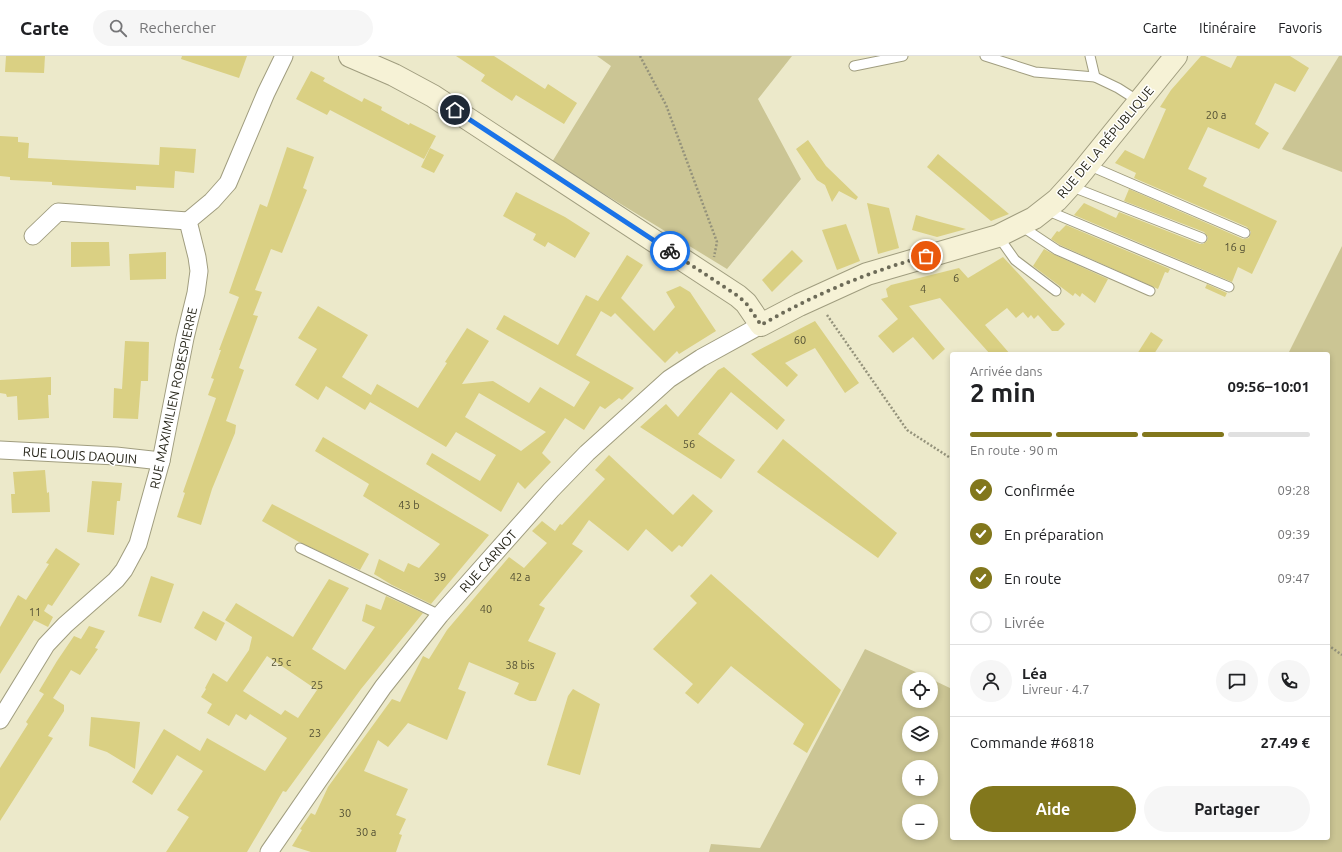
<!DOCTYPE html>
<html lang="fr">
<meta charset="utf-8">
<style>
body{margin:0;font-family:Ubuntu,sans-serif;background:#f6f6f6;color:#202124;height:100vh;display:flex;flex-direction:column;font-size:15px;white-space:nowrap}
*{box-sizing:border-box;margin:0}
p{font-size:13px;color:#757577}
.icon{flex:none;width:22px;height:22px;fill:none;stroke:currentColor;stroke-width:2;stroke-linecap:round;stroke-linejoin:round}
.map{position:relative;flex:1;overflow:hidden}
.side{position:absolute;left:950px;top:296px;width:380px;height:488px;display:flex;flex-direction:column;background:#fff;border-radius:4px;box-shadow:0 2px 6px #0003}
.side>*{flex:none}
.fabs{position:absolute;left:902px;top:616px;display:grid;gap:8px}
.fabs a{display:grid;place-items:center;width:36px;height:36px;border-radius:50%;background:#fff;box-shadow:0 2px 6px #0003;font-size:20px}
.pin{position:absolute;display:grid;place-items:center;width:34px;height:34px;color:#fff;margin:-17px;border:2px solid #fff;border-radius:50%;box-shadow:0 1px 4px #0007}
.courier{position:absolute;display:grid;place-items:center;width:40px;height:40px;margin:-20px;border:3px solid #1a73e8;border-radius:50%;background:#fff;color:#222;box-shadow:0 1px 5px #0007}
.headline em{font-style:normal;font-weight:600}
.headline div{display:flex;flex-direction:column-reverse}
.headline{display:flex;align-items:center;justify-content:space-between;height:68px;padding:0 20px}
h1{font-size:26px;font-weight:600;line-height:30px}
.bar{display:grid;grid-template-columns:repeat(4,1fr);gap:6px 4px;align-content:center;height:48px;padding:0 20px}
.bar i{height:5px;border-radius:3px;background:#e0e0e0}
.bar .selected{background:#82771c}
.bar p{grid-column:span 4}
.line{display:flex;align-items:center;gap:10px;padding:0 20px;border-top:1px solid #e0e0e0}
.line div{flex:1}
.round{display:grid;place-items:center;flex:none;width:42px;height:42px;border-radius:21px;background:#f6f6f6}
ol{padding:0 20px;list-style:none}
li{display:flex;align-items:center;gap:12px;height:44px}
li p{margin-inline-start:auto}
li .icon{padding:4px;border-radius:50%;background:#82771c;color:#fff;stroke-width:4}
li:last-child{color:#757577}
li i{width:22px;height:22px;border:2px solid #e0e0e0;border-radius:50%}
.action{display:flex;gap:8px;margin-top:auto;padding:8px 20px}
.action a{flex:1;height:46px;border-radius:24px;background:#82771c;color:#fff;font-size:16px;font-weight:600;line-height:46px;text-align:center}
.action a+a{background:#f6f6f6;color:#202124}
header{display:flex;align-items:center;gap:24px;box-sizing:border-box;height:56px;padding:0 20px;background:#fff;border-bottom:1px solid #e0e0e0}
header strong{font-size:19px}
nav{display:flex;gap:22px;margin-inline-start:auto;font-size:14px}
.search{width:280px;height:36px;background:#f6f6f6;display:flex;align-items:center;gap:10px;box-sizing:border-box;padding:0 14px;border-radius:22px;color:#757577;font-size:15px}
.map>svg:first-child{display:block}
.green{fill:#cbc594;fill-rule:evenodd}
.building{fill:#dad083;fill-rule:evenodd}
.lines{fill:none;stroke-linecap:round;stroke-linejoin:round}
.lane-casing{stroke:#a09d7f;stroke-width:11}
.street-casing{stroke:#a09d7f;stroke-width:19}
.secondary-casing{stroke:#a09d7f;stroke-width:24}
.path{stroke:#94927b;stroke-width:2.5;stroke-dasharray:2 2;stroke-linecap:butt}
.lane{stroke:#fff;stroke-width:9}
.street{stroke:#fff;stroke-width:17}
.secondary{stroke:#f6f2d6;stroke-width:22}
.done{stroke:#6d6b58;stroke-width:4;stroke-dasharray:0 7.2}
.route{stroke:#1a73e8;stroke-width:5}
.labels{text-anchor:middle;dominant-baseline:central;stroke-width:3;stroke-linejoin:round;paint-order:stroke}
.number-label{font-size:11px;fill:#545135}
.street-label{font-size:13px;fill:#28271b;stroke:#fff}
</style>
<header>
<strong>Carte</strong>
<div class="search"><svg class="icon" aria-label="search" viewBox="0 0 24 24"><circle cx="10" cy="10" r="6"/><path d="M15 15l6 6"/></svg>Rechercher</div>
<nav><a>Carte</a><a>Itinéraire</a><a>Favoris</a></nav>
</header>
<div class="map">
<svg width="1342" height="796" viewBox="0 0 1342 796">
<rect width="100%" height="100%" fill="#ece9ca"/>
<g class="green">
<path d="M597,0H792L758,43L801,123L727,213L552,106L611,10Z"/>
<path d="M1339,0H1342V116L1282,93Z"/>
<path d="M1342,190V796H709L711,788L760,792L865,593L931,623H909V645H931V623L952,633V782H1328V298H1288ZM909,667H931V689H909ZM909,711H931V733H909ZM909,755H931V777H909Z"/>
</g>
<g class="building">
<path d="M6,0H45L44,17L5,16Z"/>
<path d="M182,0H247L239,22L181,3Z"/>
<path d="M456,0H494L545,33L548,28L577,47L564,68L516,39L512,45L481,25L485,19Z"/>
<path d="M1201,0H1205L1231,12L1237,0H1290L1309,12L1295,36L1275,27L1255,68L1269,77L1259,93L1208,71L1188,113L1207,122L1203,130L1277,165L1252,218L1238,211L1232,226L1074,159L1084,147L1116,162L1119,156L1200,188H1203L1207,185L1208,181L1204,176L1124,145L1129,133L1243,183L1249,182L1251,176L1247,171L1134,122L1136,117L1115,107L1125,94L1144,103L1166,53L1160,51L1171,34Z"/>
<path d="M311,15L325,22L323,25L362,46L364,42L382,51L381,54L409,69L410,67L436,80L424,103L330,54L327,59L296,43Z"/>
<path d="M0,80L18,81V86L29,87L28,102L159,109L160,91L196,93L194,117L175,115L174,132L136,130V134L52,129V126L10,124V121L0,120Z"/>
<path d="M808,84L826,110L858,141L856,144L839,135L832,146L825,129L817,124L796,93Z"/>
<path d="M287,91L314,101L303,132L307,134L282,197L271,193L255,234L262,236L253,259L258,260L239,312L244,314L226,365L236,369L235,377L212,433L201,469L177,461L185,437L183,436L216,342L208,339L214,323L211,322L221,294H219L239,241L229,237L260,148L267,151Z"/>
<path d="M430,92L444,99L434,117L421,111Z"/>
<path d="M938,98L1009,158L991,165L927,111Z"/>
<path d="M516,136L565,161L590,177L575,202L548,186L545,191L533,184L536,178L503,160Z"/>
<path d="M867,147L889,152L899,192L878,198Z"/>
<path d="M916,159L929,163L966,173L937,181L912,174Z"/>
<path d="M846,168L860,205L837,214L822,174Z"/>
<path d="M1066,169L1170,213L1168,217L1165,216L1158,233L1060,189L1051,183L1057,175L1059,176Z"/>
<path d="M71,186H109L110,210L71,211Z"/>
<path d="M1044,193L1055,199L1108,223L1095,247L1082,237L1080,241L1075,237L1073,240L1033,210Z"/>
<path d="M792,194L803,205L772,236L762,224Z"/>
<path d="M166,196V223L130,224L129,198Z"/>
<path d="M627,199L643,209L621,242L654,275L675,251L666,236L680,230L690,236L716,275L679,298L677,295L665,307L615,257L611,261L601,255L576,299L634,332L622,344L619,342L605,353L600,350L584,374L565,362L542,397L551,406L525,433L518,426L501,456L426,408L432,397L480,425L496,399L456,376L446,391L370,346L365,354L326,330L318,344L295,329L317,293L298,282L318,250L368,279L342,321L371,339L377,328L418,352L447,307L445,306L467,272L489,285L462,328L493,325L529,347L540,331L574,351L590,326L496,273L504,259L558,289L586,239L598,245ZM479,337L546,376L521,395L465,361Z"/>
<path d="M1003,201L1065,268L1058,275H1052L1038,259L1034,263L1031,259L1028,262L1023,256L1016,262L1007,252L985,269L1010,298H990L940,242L909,250L945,293L933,304L913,281L893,297L878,280L898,263L881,243L888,241L886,233L891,229L959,212L968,222Z"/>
<path d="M1207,228L1227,237L1225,241L1205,232Z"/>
<path d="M815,265L859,327L845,337L815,292L785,307L798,319L787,331L751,298Z"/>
<path d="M1151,276L1163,284L1154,298H1137Z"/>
<path d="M125,285L149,286L148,325H141L138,363L113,362L114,332L122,333Z"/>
<path d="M724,311L785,364L777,374L731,336L698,378L735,404L721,423L640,371L666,348L678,361L718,314Z"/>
<path d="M51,321V339H48L49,362L18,364L17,340L7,341L6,338L0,337V324Z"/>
<path d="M323,381L489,479L431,548L392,529L374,518L379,503L404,516L408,507L419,512L440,488L363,440L369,428L315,395Z"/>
<path d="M783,383L897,477L878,502L757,416Z"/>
<path d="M609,399L673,459L693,438L713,455L682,491L679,489L672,496L646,473L628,495L589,464L572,488L583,495L539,549L545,552L528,585L556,597L536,645H530L514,638L519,627L469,606L458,633L466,636L447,684L408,667L388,691L378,684L364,715L408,733L396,759L406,763L399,778L402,779L396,796H311L292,790L302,774L300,773L311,757L315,759L328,731L392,643L400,646L423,600L429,603L447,574L509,501L524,512L547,487L532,475L542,465L555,475L560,468L562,469L605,423L595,414Z"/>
<path d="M45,414L47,437L49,436L50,456L12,457L11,438H15L13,416Z"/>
<path d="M92,425L122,427L120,445H117L114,479L87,476Z"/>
<path d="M272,448L369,498L360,514L299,486L262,465Z"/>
<path d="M56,492L80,508L52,550L48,548L44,555L53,561L48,571L34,564L0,618V571L18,539L26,544L49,508L46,507Z"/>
<path d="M711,518L841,634L807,697L793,688L804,668L731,610L698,648L685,637L693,628L653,593L697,547L690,540Z"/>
<path d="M151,520L174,528L161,567L138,560Z"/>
<path d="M329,523L349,532L312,593L345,614L375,571L362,565L366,548L381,554L386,540L423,557L361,633L286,736L283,735L247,796H166L189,761L177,754L203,715L177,699L152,739L132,726L164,673L200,695L207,682L265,715L287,682L250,658L246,664L236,658L229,670L207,657L212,648L201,641L206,633L205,632L213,617L227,626L249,594L252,581L225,564L236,547L293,581ZM267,600L317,634L298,662L285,654L281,659L243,635Z"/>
<path d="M203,555L225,567L216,585L194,572Z"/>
<path d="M89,570L105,575L95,592L98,593L80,619L71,614L53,642L64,649V655L48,680L53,682L0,765V712L28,668L26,666L44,638L39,635L57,605L74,580L81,583Z"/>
<path d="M573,633L600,648L580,719L547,709L568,640Z"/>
<path d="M91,661L140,666L135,713L107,696L89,690Z"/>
</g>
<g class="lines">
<defs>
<g id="lane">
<path d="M985,0L1035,16L1095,21L1118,32L1140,46"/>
<path d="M1090,0L1095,21"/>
<path d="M854,10L903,0"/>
<path d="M1088,109L1245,177"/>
<path d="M1070,130L1202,182"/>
<path d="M1046,154L1229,231"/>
<path d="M1021,170L1057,194L1150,235"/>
<path d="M998,180L1015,204L1056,235"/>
<path d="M300,492L440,559"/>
</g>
<g id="street">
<path d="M33,180L58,156L188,165"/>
<path d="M0,394L116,400L161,405"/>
<path d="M0,664L46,589L65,569L116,524L124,514L138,488L161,405L185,282L196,237L199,215L197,201L188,165L212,145L228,127L266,37L284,0"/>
<path d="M269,796L383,631L440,559L551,434L587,397L669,323L701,302L761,269"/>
</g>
<path id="secondary" d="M350,0L394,19L433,40L738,240L746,247L761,269L799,249L867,218L998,180L1034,162L1057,144L1077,122L1176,0"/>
</defs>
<use href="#lane" class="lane-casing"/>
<use href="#street" class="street-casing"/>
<use href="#secondary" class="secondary-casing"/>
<g class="path">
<path d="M640,0L666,49L717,186L714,201"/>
<path d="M827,259L907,374L952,403"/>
<path d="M1328,589L1342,599"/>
</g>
<use href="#lane" class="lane"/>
<use href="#street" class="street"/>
<use href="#secondary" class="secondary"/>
</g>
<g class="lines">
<path class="done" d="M670,195L738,240L746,247L761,269C813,239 868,216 926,200"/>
<path class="route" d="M455,54L670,195"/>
</g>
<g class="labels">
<g class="number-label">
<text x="1216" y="59">20 a</text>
<text x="1235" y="191">16 g</text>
<text x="956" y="222">6</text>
<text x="923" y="233">4</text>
<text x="800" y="284">60</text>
<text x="689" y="388">56</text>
<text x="409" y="449">43 b</text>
<text x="440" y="521">39</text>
<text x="520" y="521">42 a</text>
<text x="486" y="553">40</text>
<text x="35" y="556">11</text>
<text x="281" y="606">25 c</text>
<text x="520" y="609">38 bis</text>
<text x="317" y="629">25</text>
<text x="315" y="677">23</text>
<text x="345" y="757">30</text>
<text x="366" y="776">30 a</text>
</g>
<g class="street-label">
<text transform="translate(1105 86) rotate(-50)">RUE DE LA RÉPUBLIQUE</text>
<text transform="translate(173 342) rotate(-78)">RUE MAXIMILIEN ROBESPIERRE</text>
<text transform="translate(80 399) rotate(4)">RUE LOUIS DAQUIN</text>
<text transform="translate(488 505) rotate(-48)">RUE CARNOT</text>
</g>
</g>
</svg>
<div class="fabs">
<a><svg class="icon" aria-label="locate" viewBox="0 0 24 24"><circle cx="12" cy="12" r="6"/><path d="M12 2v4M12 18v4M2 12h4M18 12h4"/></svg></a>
<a><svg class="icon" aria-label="layers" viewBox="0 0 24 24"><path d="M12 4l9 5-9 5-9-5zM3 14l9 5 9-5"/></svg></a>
<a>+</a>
<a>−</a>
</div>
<div class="pin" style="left:926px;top:200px;background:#ea580c"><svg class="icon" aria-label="bag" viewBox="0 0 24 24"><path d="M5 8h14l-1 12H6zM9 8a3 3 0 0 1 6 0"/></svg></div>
<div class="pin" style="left:455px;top:54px;background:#1f2937"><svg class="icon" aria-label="home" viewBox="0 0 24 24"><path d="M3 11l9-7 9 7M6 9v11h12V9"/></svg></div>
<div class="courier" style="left:670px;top:195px"><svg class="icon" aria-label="bike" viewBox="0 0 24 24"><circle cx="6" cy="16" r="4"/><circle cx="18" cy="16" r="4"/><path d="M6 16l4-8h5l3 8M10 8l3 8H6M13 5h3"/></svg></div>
<section class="side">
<div class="headline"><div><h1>2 min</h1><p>Arrivée dans</p></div><em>09:56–10:01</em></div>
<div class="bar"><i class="selected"></i><i class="selected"></i><i class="selected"></i><i></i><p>En route · 90 m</p></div>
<ol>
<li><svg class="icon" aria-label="check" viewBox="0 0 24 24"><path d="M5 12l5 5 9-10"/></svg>Confirmée<p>09:28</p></li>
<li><svg class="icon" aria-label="check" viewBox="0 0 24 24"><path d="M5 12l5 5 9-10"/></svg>En préparation<p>09:39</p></li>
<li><svg class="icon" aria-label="check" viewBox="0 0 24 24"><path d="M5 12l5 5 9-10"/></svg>En route<p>09:47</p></li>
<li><i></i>Livrée</li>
</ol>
<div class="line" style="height:72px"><a class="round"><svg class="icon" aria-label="person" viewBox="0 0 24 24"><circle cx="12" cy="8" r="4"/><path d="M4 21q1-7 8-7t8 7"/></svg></a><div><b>Léa</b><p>Livreur · 4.7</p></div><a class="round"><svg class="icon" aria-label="chat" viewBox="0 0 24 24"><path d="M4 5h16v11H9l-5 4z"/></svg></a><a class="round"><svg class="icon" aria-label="phone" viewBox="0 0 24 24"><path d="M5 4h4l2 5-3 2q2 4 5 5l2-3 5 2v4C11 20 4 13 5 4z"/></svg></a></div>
<div class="line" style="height:52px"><div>Commande #6818</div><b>27.49 €</b></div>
<div class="action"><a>Aide</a><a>Partager</a></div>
</section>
</div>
